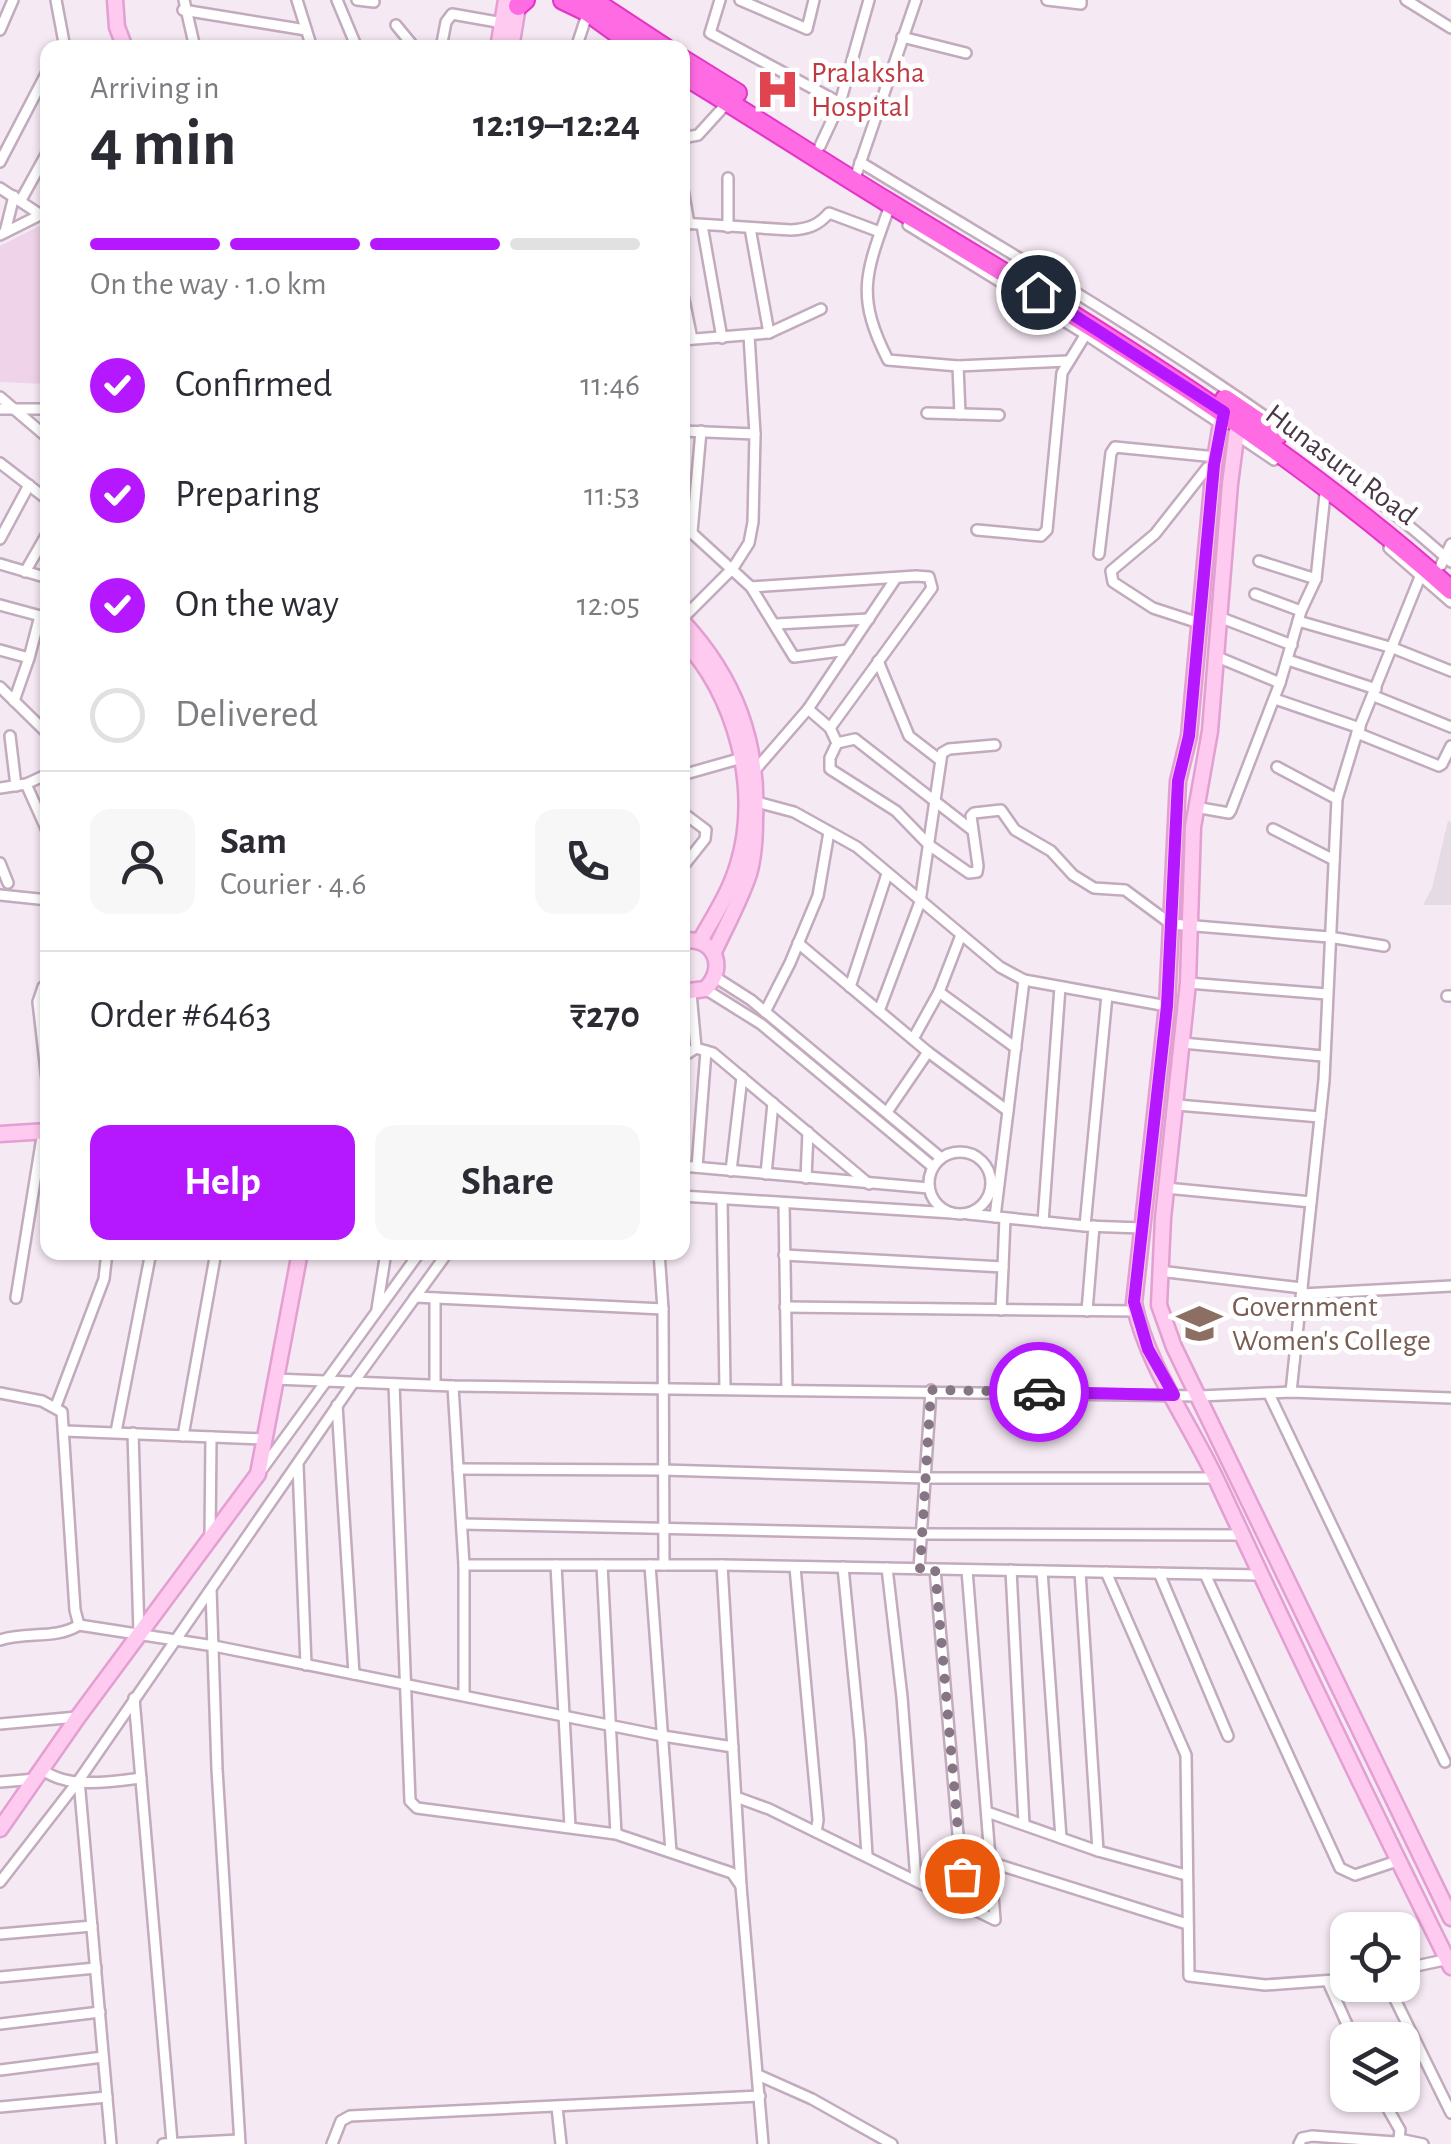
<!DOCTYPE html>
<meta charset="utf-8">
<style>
body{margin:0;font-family:"Alegreya Sans",sans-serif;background:#f7f7f7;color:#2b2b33;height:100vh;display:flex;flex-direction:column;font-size:38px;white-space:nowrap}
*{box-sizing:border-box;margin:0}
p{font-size:32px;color:#7c7c81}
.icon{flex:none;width:55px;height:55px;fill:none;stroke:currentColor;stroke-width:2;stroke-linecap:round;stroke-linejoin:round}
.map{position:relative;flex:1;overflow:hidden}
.sheet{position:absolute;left:40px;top:40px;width:650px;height:1220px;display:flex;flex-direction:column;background:#fff;border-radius:20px;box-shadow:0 2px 8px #0004}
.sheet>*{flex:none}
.fabs{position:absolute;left:1330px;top:1912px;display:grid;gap:20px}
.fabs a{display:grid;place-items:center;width:90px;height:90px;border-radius:20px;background:#fff;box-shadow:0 2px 8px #0004;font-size:50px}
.pin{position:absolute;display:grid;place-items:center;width:85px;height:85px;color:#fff;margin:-42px;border:5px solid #fff;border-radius:50%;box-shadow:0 2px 10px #0007}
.courier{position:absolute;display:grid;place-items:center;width:100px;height:100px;margin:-50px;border:8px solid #b517ff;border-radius:50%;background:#fff;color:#222;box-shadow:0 2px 12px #0007}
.overview em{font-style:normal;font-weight:600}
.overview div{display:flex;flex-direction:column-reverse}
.overview{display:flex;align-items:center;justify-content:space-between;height:170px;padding:0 50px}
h1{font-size:65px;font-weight:600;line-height:75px}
.bar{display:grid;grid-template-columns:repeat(4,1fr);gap:15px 10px;align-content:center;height:120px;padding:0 50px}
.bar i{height:12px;border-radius:8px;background:#e1e1e2}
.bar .on{background:#b517ff}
.bar p{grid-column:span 4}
.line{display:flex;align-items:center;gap:25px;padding:0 50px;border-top:2px solid #e1e1e2}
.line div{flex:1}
.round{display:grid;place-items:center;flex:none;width:105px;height:105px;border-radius:20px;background:#f7f7f7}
ol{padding:0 50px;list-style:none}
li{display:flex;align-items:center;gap:30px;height:110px}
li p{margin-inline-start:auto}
li .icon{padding:10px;border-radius:50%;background:#b517ff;color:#fff;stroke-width:4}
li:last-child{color:#7c7c81}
li i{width:55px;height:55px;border:5px solid #e1e1e2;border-radius:50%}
.cta{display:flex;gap:20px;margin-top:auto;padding:20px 50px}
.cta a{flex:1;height:115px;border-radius:20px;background:#b517ff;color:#fff;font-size:40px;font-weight:600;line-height:115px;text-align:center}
.cta a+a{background:#f7f7f7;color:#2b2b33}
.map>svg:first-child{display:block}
.industrial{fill:#e5dbe4}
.education{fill:#efd3e8}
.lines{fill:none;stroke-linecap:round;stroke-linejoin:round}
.street-casing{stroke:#c2abbd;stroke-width:14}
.secondary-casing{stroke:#e39fd1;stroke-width:19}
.highway-casing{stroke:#e533c8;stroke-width:22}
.street{stroke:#fff;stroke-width:9}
.secondary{stroke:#ffcaf0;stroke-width:14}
.highway{stroke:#ff6be2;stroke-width:18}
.done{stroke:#867583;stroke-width:10;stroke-dasharray:0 18}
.route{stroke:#b517ff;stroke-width:12}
.labels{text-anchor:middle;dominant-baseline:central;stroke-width:10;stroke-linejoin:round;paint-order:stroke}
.health-label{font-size:30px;fill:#be3a42;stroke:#fff;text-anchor:start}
.street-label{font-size:30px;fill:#4a3747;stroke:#fff}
.education-label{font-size:30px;fill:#785e54;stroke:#fff;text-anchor:start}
</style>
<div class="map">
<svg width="1451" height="2144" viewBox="0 0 1451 2144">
<rect width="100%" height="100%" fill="#f5e9f3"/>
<path class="industrial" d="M1448,821L1451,822V905H1423L1432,888Z"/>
<path class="education" d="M47,222V384L0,382V246Z"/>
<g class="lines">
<defs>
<g id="street">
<path d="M56,0L65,48"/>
<path d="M184,0L195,48"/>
<path d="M297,0L312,48"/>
<path d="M337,0L357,48"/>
<path d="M357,0L374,2"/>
<path d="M720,0L710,33L840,103"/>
<path d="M740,0L807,29L814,0"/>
<path d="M1047,0L1081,4V0"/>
<path d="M1406,0L1451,28"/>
<path d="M183,10L306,30"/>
<path d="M396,25L415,48"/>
<path d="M0,30L13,0"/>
<path d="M902,37L966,53"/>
<path d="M441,48L446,22L452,14L503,23"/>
<path d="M576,48L588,12"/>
<path d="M682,138L698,135L728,102"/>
<path d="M820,146L840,103L869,0"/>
<path d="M0,162L48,70"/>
<path d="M860,162C1064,286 1272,403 1451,562"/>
<path d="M728,178V227"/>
<path d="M854,181L916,0"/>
<path d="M682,183L689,224"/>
<path d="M0,188L41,215"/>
<path d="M21,200L48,151"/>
<path d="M888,211C865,274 856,297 888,360L958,366L1068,361"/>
<path d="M682,223L791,230C807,229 818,226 829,213L880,232"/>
<path d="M702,225L722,338"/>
<path d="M908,225L1085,334L1224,426"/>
<path d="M750,228L769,333"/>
<path d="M5,232L14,196"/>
<path d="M0,235L48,211"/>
<path d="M682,290L692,339"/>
<path d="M682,340L769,333L821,309"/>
<path d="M958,366L960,414"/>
<path d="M0,397L48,438"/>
<path d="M0,409H48"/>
<path d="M927,413L999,415"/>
<path d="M682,431L755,434"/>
<path d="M1237,435L1274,460"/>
<path d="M0,463L48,500"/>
<path d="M682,524L751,587L794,657L848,650"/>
<path d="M977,530L1041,536L1047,530L1062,373L1089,329"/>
<path d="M692,532L701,431"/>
<path d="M0,539L29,485"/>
<path d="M1389,548L1451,602"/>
<path d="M1099,554L1111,453L1115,447L1216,457"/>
<path d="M1259,561L1316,579"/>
<path d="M0,564L48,578"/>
<path d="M1441,565L1451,544"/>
<path d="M25,572L48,532"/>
<path d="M751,587L916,576L929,577L932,588L830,728"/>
<path d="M1255,594L1301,611"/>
<path d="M0,605L48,618"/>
<path d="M1219,617L1292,645"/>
<path d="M682,619L733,568L749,543L753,522L755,434L749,335"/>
<path d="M1298,621L1393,648L1451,671"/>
<path d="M1199,623L1153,608L1113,582L1111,571L1155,534L1207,468L1214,465"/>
<path d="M776,624L869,619"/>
<path d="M0,650L29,658L40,616"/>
<path d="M1215,656L1280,683L1301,611L1316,579L1325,494L1329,490"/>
<path d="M1288,660L1376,689"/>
<path d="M878,661L909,736L940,760"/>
<path d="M0,687L48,734"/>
<path d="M1374,696L1451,727"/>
<path d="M1275,699L1360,728"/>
<path d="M14,701L29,658"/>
<path d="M808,709L830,728L837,743L830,758V769L896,811L929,845L969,873L977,872L978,866L971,816L974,813L1001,810L1015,830L1051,851L1073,875L1094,888L1125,890L1171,924L1329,937L1384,946"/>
<path d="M1357,733L1439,766L1442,764L1451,746"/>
<path d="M10,736L16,786"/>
<path d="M837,743L855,739L972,830"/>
<path d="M1277,767L1337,799"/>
<path d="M756,769L808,709L896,578"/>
<path d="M682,775L742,758"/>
<path d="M26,784L48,833"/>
<path d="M0,788L26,784L48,774"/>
<path d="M753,801L794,812L857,847L1000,967L1024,980L1167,1006"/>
<path d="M1195,807L1229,813L1231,810L1280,683"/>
<path d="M682,812L706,830L705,839L682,868"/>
<path d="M1273,829L1334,860"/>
<path d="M0,863L8,883"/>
<path d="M0,895L48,900"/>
<path d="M798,943L928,1052L1008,1111"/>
<path d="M715,977L751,1000L941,1158"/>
<path d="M1188,983L1327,994"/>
<path d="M48,984L43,987L38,1002L48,1089"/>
<path d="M850,987L887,874"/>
<path d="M705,989L761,1024L933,1167"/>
<path d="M939,992L1016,1048"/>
<path d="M1447,996H1451"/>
<path d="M879,1011L920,902L942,753L949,749L995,745"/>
<path d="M765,1012L790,963L818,896L829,832"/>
<path d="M913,1039L939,992L961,935"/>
<path d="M1182,1043L1323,1056"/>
<path d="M696,1048L713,1053L869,1184"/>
<path d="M682,1057L696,1048L691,993"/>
<path d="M1177,1105L1320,1117"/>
<path d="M887,1112L928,1052"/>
<circle cx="960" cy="1183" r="31"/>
<path d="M682,1166L929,1188"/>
<path d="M697,1167L706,1051"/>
<path d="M731,1171L742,1077"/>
<path d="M766,1174L773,1103"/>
<path d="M806,1178L808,1132"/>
<path d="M1166,1188L1311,1202"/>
<path d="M682,1196L952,1213"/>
<path d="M722,1199L725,1389"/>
<path d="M784,1203L787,1389"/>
<path d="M968,1214L1085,1226L1142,1228"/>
<path d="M995,1217L1024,980"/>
<path d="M1043,1222L1060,987"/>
<path d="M1085,1226L1107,995"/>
<path d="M659,1252L663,1309L664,1565"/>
<path d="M784,1255L1003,1267L1005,1218"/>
<path d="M1159,1271L1302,1288"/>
<path d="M1302,1294L1451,1286"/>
<path d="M415,1297L663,1309"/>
<path d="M16,1298L43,1131"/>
<path d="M435,1298V1385"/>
<path d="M785,1307L1136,1311"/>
<path d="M377,1309L386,1252"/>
<path d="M1001,1310L1003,1267"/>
<path d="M1087,1311L1094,1226"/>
<path d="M274,1379L453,1386L1200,1396L1291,1392L1451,1398"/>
<path d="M394,1384L410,1801L417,1808L616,1834L732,1873L741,1886"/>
<path d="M453,1386L464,1565H722L1259,1575"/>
<path d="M1291,1392L1324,1080L1337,799L1357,733L1422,572"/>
<path d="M0,1393L42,1401L62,1412L75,1610L79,1625L214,1646L663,1736L733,1747"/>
<path d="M1269,1394L1445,1762"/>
<path d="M337,1405L354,1674"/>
<path d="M56,1406L104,1279L107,1252"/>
<path d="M65,1431L264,1439"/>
<path d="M116,1432L151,1252"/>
<path d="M133,1433L139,1633"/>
<path d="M183,1436L216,1252"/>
<path d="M298,1465L306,1665"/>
<path d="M263,1468L420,1252"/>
<path d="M458,1469L663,1470L925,1478H1216"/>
<path d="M462,1524L922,1534L1241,1535"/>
<path d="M210,1539L211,1437"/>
<path d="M464,1565V1695"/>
<path d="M556,1565L570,1827"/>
<path d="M602,1565L616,1834"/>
<path d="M650,1565L671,1852"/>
<path d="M722,1565L741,1886L763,2144"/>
<path d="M795,1567L818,1820L816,1832"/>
<path d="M843,1567L860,1740L867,1856"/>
<path d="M887,1568L902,1697L916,1880"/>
<path d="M919,1569L931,1390"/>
<path d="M935,1569L964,1904"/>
<path d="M1011,1570L1024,1824"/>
<path d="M1042,1571L1061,1838"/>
<path d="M1080,1572L1098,1851"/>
<path d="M1106,1572L1186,1755L1189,1976L1265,1985L1348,1979"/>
<path d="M1159,1573L1228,1736"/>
<path d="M1205,1574L1340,1868L1355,1875L1400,1860"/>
<path d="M211,1589L217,1769L240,2144"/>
<path d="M0,1640C27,1631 55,1640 79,1625"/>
<path d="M134,1698L172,2142"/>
<path d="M0,1724L77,1717"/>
<path d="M43,1770C68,1789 111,1782 141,1778"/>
<path d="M79,1780L111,2144"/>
<path d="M0,1782L36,1779"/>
<path d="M736,1797L769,1809L995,1920L967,1570"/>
<path d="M987,1812L1098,1851L1186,1875"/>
<path d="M993,1863L1187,1924"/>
<path d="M0,1882L79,1780L353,1383L448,1252"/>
<path d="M0,1934L92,1926"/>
<path d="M1402,1969L1449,1959"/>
<path d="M0,1977L96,1968"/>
<path d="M1328,1982L1354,2040"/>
<path d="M1388,1985L1451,2113"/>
<path d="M0,2024L100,2012"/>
<path d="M0,2070L103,2057"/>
<path d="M758,2075L812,2099L892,2144"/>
<path d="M0,2107L107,2097"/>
<path d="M557,2107L561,2144"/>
<path d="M1399,2139L1423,2144"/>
<path d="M163,2144L239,2140"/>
<path d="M332,2144L341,2121L350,2116L760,2096"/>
<path d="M1299,2144L1302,2138L1312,2136L1395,2142L1399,2139L1400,2130L1380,2095"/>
</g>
<g id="secondary">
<path d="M115,0L117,27L125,48"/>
<path d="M498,48L506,0"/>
<path d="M511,48L519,0"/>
<path d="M1229,408L1221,423L1214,465L1189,736L1178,781L1167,1006L1134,1303C1147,1366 1190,1423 1217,1481C1293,1644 1371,1806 1451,1967"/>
<path d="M1243,416L1238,422L1230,484L1210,731L1193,827L1188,983L1163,1218L1159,1305L1174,1347L1451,1918"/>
<path d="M682,621C735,678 759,742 755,820C755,837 754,857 749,874C740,901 726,926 714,952"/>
<path d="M682,639C736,693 761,791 738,864C730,892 714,916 700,941"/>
<path d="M682,941C714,935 728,968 705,989L682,992"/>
<path d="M0,1134L48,1131"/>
<path d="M0,1829L78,1717L258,1474L300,1252"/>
</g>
<g id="highway">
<path d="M563,0L588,12L638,48"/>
<path d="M592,0L665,48"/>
<path d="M518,6L525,0"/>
<path d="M682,59L737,93"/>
<path d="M682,74C752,116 820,161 889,203C1084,321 1280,437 1451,590"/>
<path d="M1225,399L1278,435"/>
</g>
</defs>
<use href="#street" class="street-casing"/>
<use href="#secondary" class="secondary-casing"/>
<use href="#highway" class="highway-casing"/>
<use href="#street" class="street"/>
<use href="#secondary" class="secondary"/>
<use href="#highway" class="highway"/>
</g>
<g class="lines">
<path class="done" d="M962,1876L935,1569H920L931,1390L1039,1392"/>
<path class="route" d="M1038,292L1224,412L1214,465L1189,736L1178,781L1167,1006L1134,1302L1148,1349L1174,1395L1039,1392"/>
</g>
<defs>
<symbol id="hospital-bare" viewBox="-9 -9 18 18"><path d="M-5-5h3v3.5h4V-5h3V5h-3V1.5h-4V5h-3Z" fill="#e0444e" stroke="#fff" stroke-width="2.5" paint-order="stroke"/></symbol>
<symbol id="university-bare" viewBox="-9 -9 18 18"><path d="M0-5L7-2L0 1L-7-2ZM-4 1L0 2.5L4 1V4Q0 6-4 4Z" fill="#8d6e63" stroke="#fff" stroke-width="2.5" paint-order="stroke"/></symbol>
</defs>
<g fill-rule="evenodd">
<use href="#hospital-bare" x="746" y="58" width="63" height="63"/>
<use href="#university-bare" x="1168" y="1292" width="63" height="63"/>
</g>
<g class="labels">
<g class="health-label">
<text x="811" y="73">Pralaksha<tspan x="811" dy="34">Hospital</tspan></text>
</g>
<g class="street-label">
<text transform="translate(1341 465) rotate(37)">Hunasuru Road</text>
</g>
<g class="education-label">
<text x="1232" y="1307">Government<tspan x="1232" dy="34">Women's College</tspan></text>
</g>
</g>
</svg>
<div class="fabs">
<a><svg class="icon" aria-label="locate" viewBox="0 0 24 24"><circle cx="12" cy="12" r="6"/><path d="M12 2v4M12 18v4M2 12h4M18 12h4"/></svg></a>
<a><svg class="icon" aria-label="layers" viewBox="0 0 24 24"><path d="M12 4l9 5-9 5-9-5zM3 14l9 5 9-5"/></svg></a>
</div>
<div class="pin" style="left:962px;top:1876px;background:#ea580c"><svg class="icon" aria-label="bag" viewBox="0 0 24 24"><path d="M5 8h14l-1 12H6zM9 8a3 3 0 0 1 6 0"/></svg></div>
<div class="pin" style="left:1038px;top:292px;background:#1f2937"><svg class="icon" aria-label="home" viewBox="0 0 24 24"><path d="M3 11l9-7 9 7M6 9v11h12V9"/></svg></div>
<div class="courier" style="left:1039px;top:1392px"><svg class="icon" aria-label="car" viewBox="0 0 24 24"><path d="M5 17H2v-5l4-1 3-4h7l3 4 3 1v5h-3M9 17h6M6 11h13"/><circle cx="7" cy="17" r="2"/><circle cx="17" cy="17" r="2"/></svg></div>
<section class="sheet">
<div class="overview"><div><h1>4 min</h1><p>Arriving in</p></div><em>12:19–12:24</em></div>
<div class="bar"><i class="on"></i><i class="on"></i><i class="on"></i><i></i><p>On the way · 1.0 km</p></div>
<ol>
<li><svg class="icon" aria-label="check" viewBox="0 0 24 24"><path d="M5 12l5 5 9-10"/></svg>Confirmed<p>11:46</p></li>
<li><svg class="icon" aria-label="check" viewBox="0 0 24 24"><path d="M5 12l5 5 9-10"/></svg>Preparing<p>11:53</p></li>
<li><svg class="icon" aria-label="check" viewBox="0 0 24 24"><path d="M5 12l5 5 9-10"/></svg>On the way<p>12:05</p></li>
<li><i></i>Delivered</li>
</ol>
<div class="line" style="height:180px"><a class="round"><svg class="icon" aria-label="person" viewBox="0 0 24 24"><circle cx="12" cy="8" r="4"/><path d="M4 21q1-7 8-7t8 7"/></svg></a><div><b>Sam</b><p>Courier · 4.6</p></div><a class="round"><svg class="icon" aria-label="phone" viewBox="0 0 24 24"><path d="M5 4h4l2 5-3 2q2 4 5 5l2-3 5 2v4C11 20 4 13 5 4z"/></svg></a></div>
<div class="line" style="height:130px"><div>Order #6463</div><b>₹270</b></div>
<div class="cta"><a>Help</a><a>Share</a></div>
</section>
</div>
